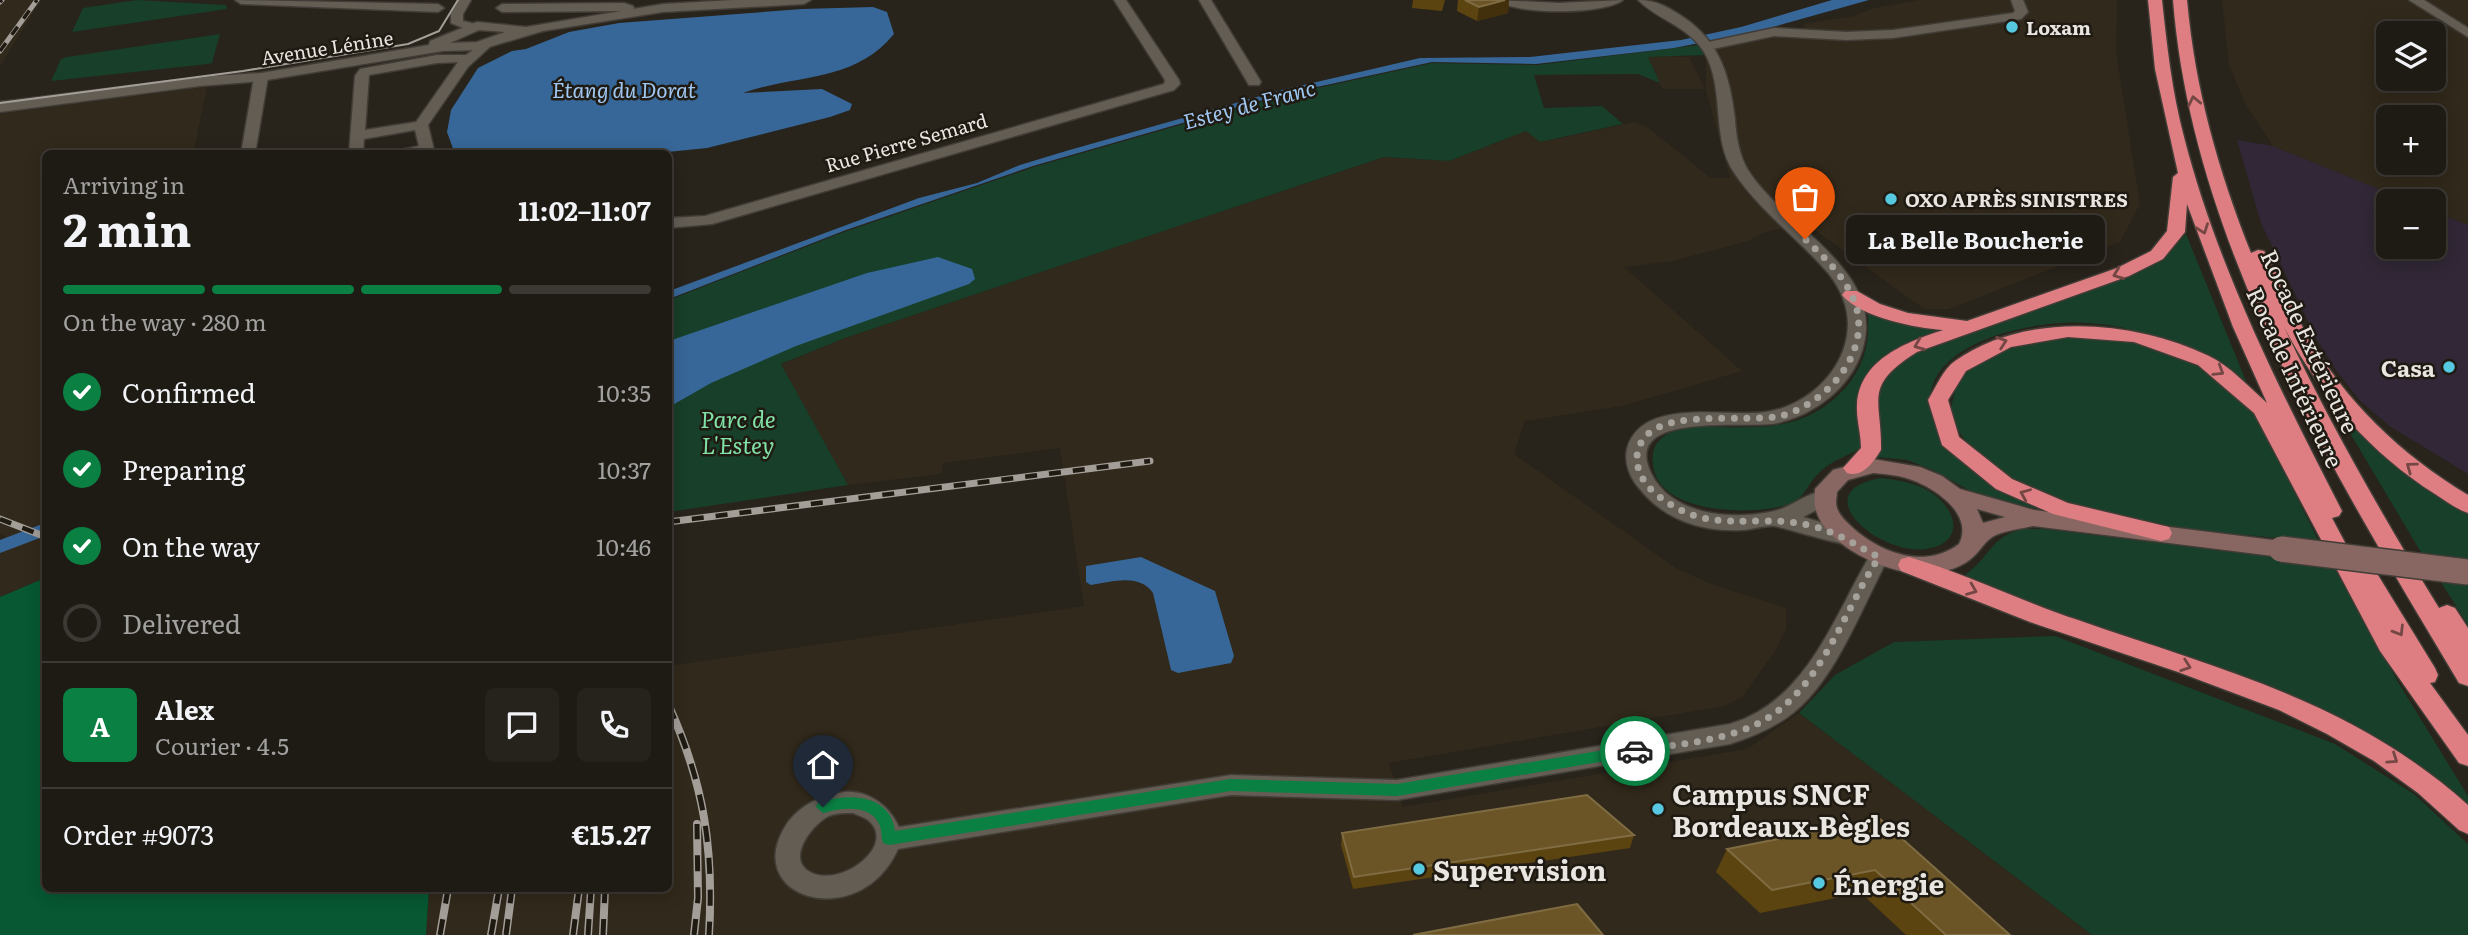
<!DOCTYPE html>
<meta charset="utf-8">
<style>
body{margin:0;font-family:Literata,serif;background:#26231d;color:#f1f3f6;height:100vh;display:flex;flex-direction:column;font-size:26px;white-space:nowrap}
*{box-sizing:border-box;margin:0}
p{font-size:23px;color:#a1a1a0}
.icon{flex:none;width:38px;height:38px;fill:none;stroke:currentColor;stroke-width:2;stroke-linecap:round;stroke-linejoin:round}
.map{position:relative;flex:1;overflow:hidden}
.drawer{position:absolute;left:42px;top:150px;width:630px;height:742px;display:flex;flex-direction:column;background:#1e1a14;border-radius:10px;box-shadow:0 4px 18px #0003,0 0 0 2px #3c3834}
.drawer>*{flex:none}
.controls{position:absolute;left:2376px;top:21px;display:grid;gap:14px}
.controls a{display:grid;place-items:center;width:70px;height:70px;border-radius:10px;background:#1e1a14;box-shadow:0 4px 18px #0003,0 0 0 2px #3c3834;font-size:35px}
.pin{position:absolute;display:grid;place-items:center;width:60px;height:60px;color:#fff;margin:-72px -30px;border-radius:50% 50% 50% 0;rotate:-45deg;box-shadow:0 0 7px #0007}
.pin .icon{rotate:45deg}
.courier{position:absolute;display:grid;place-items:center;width:70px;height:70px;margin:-35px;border:5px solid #0b8043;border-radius:50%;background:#fff;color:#222;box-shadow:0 2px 9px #0007}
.bubble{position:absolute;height:49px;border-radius:10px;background:#1e1a14;box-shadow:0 4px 18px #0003,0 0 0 2px #3c3834;font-size:23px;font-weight:700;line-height:49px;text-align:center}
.summary em{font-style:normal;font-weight:700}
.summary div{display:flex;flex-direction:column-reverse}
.summary{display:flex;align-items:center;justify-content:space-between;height:119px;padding:0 21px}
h1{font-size:46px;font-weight:700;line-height:52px}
.bar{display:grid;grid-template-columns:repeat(4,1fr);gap:10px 7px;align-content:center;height:84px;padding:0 21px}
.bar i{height:9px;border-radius:5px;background:#3c3834}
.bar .selected{background:#0b8043}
.bar p{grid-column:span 4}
.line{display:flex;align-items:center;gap:18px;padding:0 21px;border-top:2px solid #3c3834}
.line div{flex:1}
.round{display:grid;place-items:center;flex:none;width:74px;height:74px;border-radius:10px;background:#26231d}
ol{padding:0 21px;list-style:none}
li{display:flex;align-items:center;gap:21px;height:77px}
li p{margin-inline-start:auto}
li .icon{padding:7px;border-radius:50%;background:#0b8043;color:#fff;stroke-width:4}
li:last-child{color:#a1a1a0}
li i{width:38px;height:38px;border:4px solid #3c3834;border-radius:50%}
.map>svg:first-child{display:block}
.commercial{fill:#312736}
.built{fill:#31291b;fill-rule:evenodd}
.green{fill:#173f29}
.forest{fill:#075833}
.water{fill:#376798}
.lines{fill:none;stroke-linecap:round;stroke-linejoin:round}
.minor-casing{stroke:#413d36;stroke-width:3}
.tertiary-casing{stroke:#413d36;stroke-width:3}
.secondary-casing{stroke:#413d36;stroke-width:3}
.motorway-casing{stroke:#413d36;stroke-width:3}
.minor{fill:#635d54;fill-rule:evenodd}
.tertiary{fill:#635d54;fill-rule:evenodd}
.secondary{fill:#886762;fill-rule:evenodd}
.motorway{fill:#de7e82;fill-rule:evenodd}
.tram{stroke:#a39e98;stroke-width:2}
.rail-far2-casing{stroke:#a39e98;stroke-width:5}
.rail-far1-casing{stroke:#a39e98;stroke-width:7}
.rail-casing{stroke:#a39e98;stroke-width:8}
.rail-far2{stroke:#1f1a12;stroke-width:3.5;stroke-dasharray:10;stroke-linecap:butt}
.rail-far1{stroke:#1f1a12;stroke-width:4.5;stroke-dasharray:12;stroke-linecap:butt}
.rail{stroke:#1f1a12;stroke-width:5;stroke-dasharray:16;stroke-linecap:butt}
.secondary-bridge-casing{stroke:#413d36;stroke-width:28;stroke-linecap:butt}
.secondary-bridge{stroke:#886762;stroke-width:25}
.wall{fill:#5c4410}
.shaded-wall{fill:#41300b}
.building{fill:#6b5526;stroke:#7f6c43;stroke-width:2}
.oneway{stroke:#754744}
.route{fill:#0b8043}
.done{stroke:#a5a19b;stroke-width:7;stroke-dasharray:0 12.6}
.poi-dot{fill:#56c9e0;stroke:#1f1a12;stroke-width:2.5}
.labels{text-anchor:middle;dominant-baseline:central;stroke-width:5;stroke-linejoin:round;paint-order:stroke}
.far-poi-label{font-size:19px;font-weight:bold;fill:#e9e5e0;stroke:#1f1a12;text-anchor:start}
.far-street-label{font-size:19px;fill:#e9e5e0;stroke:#1f1a12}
.far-water-label{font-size:21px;font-style:italic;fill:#a0c8f3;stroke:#1f1a12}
.street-label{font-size:23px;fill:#e9e5e0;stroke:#1f1a12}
.poi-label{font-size:23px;font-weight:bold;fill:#e9e5e0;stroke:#1f1a12;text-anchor:end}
.park-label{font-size:23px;font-style:italic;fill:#80e2a7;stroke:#1f1a12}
.near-poi-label{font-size:28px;font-weight:bold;fill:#e9e5e0;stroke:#1f1a12;text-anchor:start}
</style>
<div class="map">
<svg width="2468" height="935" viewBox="0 0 2468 935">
<rect width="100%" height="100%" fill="#28231b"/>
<path class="commercial" d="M2237,140L2273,146L2409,201H2389V247H2434V211L2468,225V474L2391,427L2360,401L2336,370L2316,338L2261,223Z"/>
<g class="built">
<path d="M0,0H41L0,66Z"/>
<path d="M1920,0H2117L2116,52L2140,204L2120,242L1949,309H1924L1805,223L1765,232L1748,241L1673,261L1624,267L1742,371L1622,406L1525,421L1514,454L1676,568L1711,584L1786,608V629L1774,653L1742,697L1724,706L1389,763L1403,807L1747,749L1799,713L2092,935H426L429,889H668L669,666L1084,606L1060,448L943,463L941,474L848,485L780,365L845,338L1384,157L1449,161L1526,131L1541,142L1635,122L1650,129L1711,178H1730L1706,90V55L1699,45L1777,26L1806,29L1803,24L1854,16L1874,8Z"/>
<path d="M2222,0H2468V225L2434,211V201H2409L2273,146L2245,103L2229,65ZM2389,33H2434V79H2389ZM2389,117H2434V163H2389Z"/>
<path d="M1648,56L1689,57L1705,89H1662Z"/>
<path d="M207,87L193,154H46L45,578L0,597V540L6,537L0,534V114Z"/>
</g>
<g class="green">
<path d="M137,0L226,5L227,9L72,32L83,8Z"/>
<path d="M220,34L212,63L208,64L51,81L61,59L67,57Z"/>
<path d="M1699,45L1706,55L1648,57L1660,83L1638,74L1534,75L1544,108L1602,106L1623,124L1540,142L1526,131L1449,161L1384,157L845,338L781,364L848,485L669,512V300L844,232L1034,167L1281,96L1432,63L1537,65Z"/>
<path d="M2186,234L2246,381C2196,350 2147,327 2088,323C2038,319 1919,341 1931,411C1933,424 1941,440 1951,448C1962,456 1977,462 1988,468C2015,483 2041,498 2068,513L2011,505L1983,498L1933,470L1907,460L1875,457C1874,405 1864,388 1909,354L2147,267L2167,254Z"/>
<path d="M1867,308L1947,329L1878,366L1866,444C1852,455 1834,459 1821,471C1805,485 1807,500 1783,506C1749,515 1658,514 1653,465C1652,453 1653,445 1663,437C1676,427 1694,426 1709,427C1765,427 1805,432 1846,387C1866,364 1871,337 1867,308Z"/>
<path d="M2062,335L2133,339L2200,365L2245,398L2257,417L2319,542C2219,531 2038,526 1969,444C1953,425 1947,416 1955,392C1968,350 2026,342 2062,335Z"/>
<path d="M2319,381L2468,508V561L2422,554Z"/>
<path d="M1881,478C1899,480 1917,483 1932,493C1958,511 1965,543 1926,549C1879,556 1803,491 1881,478Z"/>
<path d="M2022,529H2044L2332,564L2398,682L2468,796V812C2360,701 2209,666 2067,619C2033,608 2001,593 1968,580L1966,574C1991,556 1989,538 2022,529Z"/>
<path d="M2437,576L2468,580V625Z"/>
<path d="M2055,636L2335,744L2414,794L2468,844V935H2092L1799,713L1835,675L1894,642Z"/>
</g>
<path class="forest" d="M45,578L46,889H429L426,935H0V597Z"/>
<g class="water">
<path d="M1832,0H1869L1755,32L1674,48L1536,64L1432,62L1280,95L1033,166L846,230L669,299V291L919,198L977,183L1020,165L1066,151L1282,90L1420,58L1530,57L1681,40L1741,27Z"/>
<path d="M873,7L887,12L894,34C854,83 796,74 743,93L822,89L852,104L850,110L830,117L707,148L648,154H455L447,132L451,110L478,68L512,51L526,49L569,32L619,23L802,9Z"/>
<path d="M938,257L972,269L975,279L969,284L796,346L711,383L669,407V341L867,273Z"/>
<path d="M45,523V536L0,553V540Z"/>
<path d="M1141,557L1215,591L1234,656L1231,663L1178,673L1171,670L1153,593C1139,573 1112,582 1091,585L1086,582V566Z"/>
</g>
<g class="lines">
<defs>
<g id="minor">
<path d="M235,0L438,4L444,8L438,12L241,4Z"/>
<path d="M459,0H471L463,14V21L476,24V30H468L451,23V14Z"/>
<path d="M1114,0H1126L1179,80L1180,84L1174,90L712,224L668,228V218L705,216L1164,84L1165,80Z"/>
<path d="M1199,0H1211L1261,82L1259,85H1249Z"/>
<path d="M1496,0L1559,3L1623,0C1604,15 1515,15 1496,0Z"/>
<path d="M2011,0H2023L2028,12L2021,19L1893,38L1847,40L1774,36L1708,50L1702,46L1708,42L1774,28L1847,32L1893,30L2013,13L2015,11Z"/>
<path d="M2409,0H2424L2468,28V37Z"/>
<path d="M624,3L633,6L636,13L634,16H626L622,11L502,12L496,8L502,4Z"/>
<path d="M486,41L492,45L468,67L428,125L435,154H394L396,151L419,146L415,130L364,139L363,154H349L355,76L360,69L437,55H466ZM458,62L416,122L365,130L369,75L437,63Z"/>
<path d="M261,73L268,77L255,154H241L254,77Z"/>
<path d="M1879,549L1886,552L1889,557C1862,606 1837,678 1793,713C1774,728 1752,737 1730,744L1397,800L1231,795L898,849C860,935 736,898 788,822C802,804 821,795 844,792C868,790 889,805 899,827L1231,775L1397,780L1730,724C1808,701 1834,615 1872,552ZM853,813C857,815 864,817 868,820C898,845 842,887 812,873C785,861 810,827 827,817C834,813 844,813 853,813Z"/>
</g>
<g id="tertiary">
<path d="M733,0H811L804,4L663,12L543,31L479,50L443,51L261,81L200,86L0,112V102L213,76L261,73L429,45L430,41L477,22L526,27L663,4ZM479,30L505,32L477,42L450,43Z"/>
<path d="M1638,0C1657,0 1670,8 1686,19C1721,44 1730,78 1735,119C1736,136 1739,155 1748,170C1784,228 1888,270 1862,351C1850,388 1815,414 1778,423C1750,430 1620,409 1651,473C1672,517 1737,521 1778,510C1795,505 1814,487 1832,492L1835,497L1832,502L1803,517L1855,532L1858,538L1855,544C1842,547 1791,529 1774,526C1765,525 1752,530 1742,530C1702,532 1664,520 1639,488C1630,478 1624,463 1627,449C1641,396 1728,418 1766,412C1801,407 1833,381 1844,348C1853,321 1846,296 1829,274C1799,239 1761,212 1735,174C1710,139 1726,89 1704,52C1688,26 1658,20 1638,0Z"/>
</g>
<path id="secondary" d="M1873,459L1920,467L1942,476L1960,489L2034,510L2281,541L2289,543L2292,549L2289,555L2281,557L2033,526C2021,529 2008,530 1996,535C1985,540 1982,549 1973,557C1965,565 1951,570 1939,573C1901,581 1822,548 1815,506C1814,501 1815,494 1815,489L1833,470ZM1873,473C1884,474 1896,475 1906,478C1931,485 1975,513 1959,544C1926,569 1883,554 1854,529C1848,523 1840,517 1837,508C1835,503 1837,496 1837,492L1848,480ZM1977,509L2005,517L1983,523Z"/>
<g id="motorway">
<path d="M2148,0H2162C2167,46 2172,92 2184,137C2218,269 2280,390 2342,511L2339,516L2332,518L2358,567L2365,565L2373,567L2435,668L2438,675L2435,682L2430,683L2468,735V766L2459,763L2380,651L2254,413L2198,365L2134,342L2068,337L2011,347L1966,371L1948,400L1959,437L2012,479L2068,503L2169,527L2172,533L2169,539L2161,541L2053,514L1996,489L1942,445L1928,400C1935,389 1943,369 1955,361C2026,311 2134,320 2209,356C2230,366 2250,388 2267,403L2233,327L2187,204L2185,232L2163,259L2129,276L1917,352C1862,387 1882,398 1881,450C1873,463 1862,478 1847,473L1843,468L1861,448C1861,433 1856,419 1857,404C1860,359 1907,342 1943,330C1915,328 1860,317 1842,295L1845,291H1857L1880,304L1908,313L1967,321L2117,268L2151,251L2167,231L2173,177L2178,173L2155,69Z"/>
<path d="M2173,0H2187C2195,89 2218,170 2251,253L2258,250L2264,251C2281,277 2291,307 2306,333C2346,402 2400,454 2468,495V513C2456,509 2446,501 2435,494C2371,454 2319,394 2284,327C2330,424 2383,517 2439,608L2447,605L2455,608L2468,628V686L2459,683C2336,477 2192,244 2173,0Z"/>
<path d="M1909,557C1966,574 2021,601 2078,620C2221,670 2352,701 2468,805V834L2459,830L2418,793L2374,761L2327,734L2279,710L2178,672L2030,622L1901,571L1898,565L1901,559Z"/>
</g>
</defs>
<use href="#minor" class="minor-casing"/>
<use href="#tertiary" class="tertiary-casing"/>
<use href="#secondary" class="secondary-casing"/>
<use href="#motorway" class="motorway-casing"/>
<use href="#minor" class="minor"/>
<use href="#tertiary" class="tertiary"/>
<use href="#secondary" class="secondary"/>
<use href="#motorway" class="motorway"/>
<path class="tram" d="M0,103L243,71L408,44L439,31L458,0"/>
<defs>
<g id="rail-far2">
<path d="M0,2L2,0"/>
<path d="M0,51L37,0"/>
</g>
<g id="rail-far1">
<path d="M0,519L46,537"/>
<path d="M668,522L1150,461"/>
</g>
<g id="rail">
<path d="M668,704C704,783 714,849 709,935"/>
<path d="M440,935L448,889"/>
<path d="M491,935L499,889"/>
<path d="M506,935L512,889"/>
<path d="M573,935L579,889"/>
<path d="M588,935L591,889"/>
<path d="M603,935L605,889"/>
<path d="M694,935L698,898L697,824"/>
</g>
</defs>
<use href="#rail-far2" class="rail-far2-casing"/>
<use href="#rail-far1" class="rail-far1-casing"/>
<use href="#rail" class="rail-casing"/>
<use href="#rail-far2" class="rail-far2"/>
<use href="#rail-far1" class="rail-far1"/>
<use href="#rail" class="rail"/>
<defs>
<path id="secondary-bridge" d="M2281,549L2468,572"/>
</defs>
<use href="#secondary-bridge" class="secondary-bridge-casing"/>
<use href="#secondary-bridge" class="secondary-bridge"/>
</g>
<g class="wall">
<path d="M1413,0H1445L1442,11L1412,8Z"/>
<path d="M1458,0H1509L1508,13L1477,21L1457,11Z"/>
<path d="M1880,819L2010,935H1906L1861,893L1760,913L1716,872L1727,849Z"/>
<path d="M1342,833L1634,835L1630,848L1353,889L1341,845Z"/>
</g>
<path class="shaded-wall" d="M1505,0H1509L1508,13L1477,21L1479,7Z"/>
<g class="building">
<path d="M1465,0H1505L1479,7Z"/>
<path d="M1587,795L1634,835L1354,877L1342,833Z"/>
<path d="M1880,819L2010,935H1946L1875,870L1772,890L1727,849Z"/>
<path d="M1577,904L1603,935H1413Z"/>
</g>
<defs><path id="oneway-chevron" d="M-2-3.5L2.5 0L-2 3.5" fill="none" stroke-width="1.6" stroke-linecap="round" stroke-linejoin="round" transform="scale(1.75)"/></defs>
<g class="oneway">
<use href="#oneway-chevron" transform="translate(2194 101) rotate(-102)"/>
<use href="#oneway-chevron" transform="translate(2203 229) rotate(70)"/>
<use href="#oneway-chevron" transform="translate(2118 274) rotate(159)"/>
<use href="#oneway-chevron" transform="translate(2002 342) rotate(-19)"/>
<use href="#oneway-chevron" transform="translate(1919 345) rotate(158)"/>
<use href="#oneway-chevron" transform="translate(2219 371) rotate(32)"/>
<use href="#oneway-chevron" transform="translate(2411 467) rotate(-144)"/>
<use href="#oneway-chevron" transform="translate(2025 494) rotate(-157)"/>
<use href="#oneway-chevron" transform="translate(1972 590) rotate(22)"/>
<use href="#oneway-chevron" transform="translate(2399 631) rotate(59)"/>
<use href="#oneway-chevron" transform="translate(2186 666) rotate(19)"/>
<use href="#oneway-chevron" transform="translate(2393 759) rotate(34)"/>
</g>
<path class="route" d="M1635,745L1642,751L1635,756L1397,796L1231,791L889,845L883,843C881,838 882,832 880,826C871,803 841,808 823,813L816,807L818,803C846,793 890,793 895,831L1231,779L1397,784Z"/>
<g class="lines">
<path class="done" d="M1635,751C1670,745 1706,743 1740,731C1817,706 1839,618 1879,557C1857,546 1837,532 1812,526C1753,511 1709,539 1655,493C1644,484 1636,470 1637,456C1643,401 1746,426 1784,415C1827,402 1870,354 1856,306C1847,278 1825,258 1805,239"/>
</g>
<g class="poi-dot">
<circle cx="2012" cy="27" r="7"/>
<circle cx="1891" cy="199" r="7"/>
<circle cx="2449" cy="367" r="7"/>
<circle cx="1658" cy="809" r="7"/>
<circle cx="1419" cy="869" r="7"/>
<circle cx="1819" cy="883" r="7"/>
</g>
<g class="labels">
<g class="far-poi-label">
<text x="2026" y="27">Loxam</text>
<text x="1905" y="199">OXO APRÈS SINISTRES</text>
</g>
<g class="far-street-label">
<text transform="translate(327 47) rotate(-9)">Avenue Lénine</text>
<text transform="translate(906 142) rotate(-16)">Rue Pierre Semard</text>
</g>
<g class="far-water-label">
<text x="624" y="88">Étang du Dorat</text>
<text transform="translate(1249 103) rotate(-15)">Estey de Franc</text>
</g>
<g class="street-label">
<text transform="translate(2311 341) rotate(65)">Rocade Extérieure</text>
<text transform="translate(2296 377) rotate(65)">Rocade Intérieure</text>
</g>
<g class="poi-label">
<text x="2435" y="367">Casa</text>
</g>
<g class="park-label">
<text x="738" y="418">Parc de<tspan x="738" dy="26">L'Estey</tspan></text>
</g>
<g class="near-poi-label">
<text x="1672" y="793">Campus SNCF<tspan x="1672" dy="32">Bordeaux-Bègles</tspan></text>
<text x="1433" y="869">Supervision</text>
<text x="1833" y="883">Énergie</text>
</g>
</g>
</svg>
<div class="controls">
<a><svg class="icon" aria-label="layers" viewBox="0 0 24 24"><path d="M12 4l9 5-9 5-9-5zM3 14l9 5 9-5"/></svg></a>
<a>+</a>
<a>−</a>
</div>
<div class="pin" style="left:1805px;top:239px;background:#ea580c"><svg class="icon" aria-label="bag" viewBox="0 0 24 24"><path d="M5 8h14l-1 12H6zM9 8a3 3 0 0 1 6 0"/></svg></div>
<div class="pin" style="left:823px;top:807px;background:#1f2937"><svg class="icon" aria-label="home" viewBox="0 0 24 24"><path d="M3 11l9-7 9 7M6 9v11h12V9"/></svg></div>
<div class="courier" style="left:1635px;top:751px"><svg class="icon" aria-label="car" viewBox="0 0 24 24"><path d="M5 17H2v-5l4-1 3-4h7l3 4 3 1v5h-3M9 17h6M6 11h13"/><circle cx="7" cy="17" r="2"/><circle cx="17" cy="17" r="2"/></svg></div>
<div class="bubble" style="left:1846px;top:215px;width:259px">La Belle Boucherie</div>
<section class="drawer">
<div class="summary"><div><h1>2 min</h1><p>Arriving in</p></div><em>11:02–11:07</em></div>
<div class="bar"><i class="selected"></i><i class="selected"></i><i class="selected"></i><i></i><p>On the way · 280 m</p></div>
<ol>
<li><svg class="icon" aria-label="check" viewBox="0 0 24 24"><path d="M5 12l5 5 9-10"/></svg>Confirmed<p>10:35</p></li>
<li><svg class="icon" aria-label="check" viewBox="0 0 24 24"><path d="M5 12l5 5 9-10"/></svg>Preparing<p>10:37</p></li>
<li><svg class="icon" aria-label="check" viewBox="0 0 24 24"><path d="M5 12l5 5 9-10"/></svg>On the way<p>10:46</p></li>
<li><i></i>Delivered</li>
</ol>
<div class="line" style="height:126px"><b class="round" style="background:#0b8043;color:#fff">A</b><div><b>Alex</b><p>Courier · 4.5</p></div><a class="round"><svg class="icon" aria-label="chat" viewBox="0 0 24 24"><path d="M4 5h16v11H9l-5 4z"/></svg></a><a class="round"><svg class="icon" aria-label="phone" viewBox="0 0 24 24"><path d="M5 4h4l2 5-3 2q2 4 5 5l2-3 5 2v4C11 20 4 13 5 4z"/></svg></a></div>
<div class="line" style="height:91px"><div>Order #9073</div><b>€15.27</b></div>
</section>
</div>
